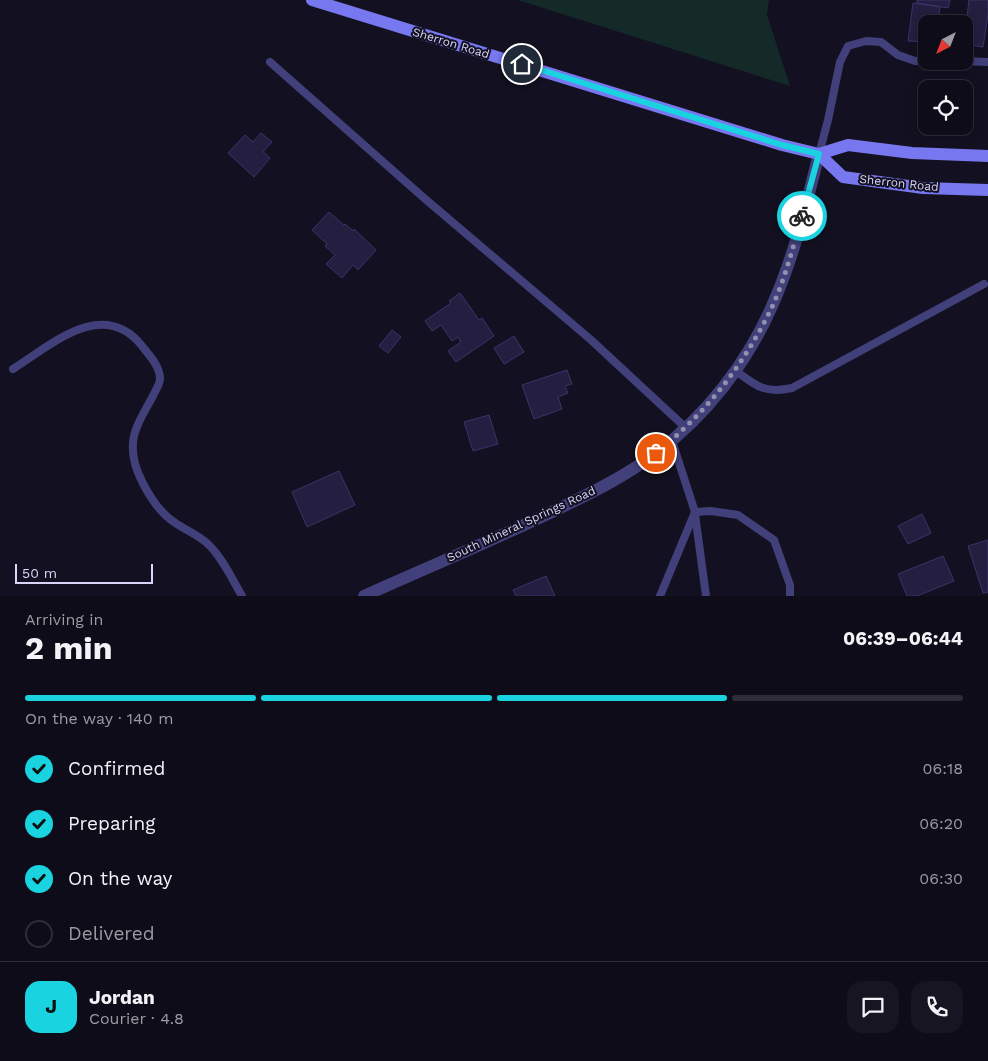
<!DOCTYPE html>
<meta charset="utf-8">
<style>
body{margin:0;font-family:"Work Sans",sans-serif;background:#171522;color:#f1f3f6;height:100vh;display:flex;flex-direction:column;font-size:19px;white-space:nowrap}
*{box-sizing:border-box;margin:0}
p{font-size:16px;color:#9b9ba2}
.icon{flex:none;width:28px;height:28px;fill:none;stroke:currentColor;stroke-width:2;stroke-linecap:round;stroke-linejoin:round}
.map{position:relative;height:596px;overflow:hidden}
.side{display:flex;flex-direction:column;background:#0e0c19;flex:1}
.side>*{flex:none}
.needle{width:32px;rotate:222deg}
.buttons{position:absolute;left:918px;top:15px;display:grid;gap:10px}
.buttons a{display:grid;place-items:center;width:55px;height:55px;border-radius:10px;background:#0e0c19;box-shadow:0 2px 12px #0003,0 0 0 1px #2e2c38;font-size:25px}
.scale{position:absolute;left:15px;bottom:12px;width:138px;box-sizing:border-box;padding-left:5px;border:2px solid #d8d5fa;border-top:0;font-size:14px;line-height:18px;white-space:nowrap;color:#d8d5fa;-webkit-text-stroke:4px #131021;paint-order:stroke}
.pin{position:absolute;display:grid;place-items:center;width:42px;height:42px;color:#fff;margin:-21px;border:2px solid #fff;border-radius:50%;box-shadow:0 1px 5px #0007}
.courier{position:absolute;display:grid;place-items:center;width:50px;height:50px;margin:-25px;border:4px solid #1ad3e1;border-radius:50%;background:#fff;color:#222;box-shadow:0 1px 6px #0007}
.summary em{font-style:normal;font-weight:700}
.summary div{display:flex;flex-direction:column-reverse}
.summary{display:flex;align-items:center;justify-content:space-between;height:85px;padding:0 25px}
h1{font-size:32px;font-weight:700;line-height:38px}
.bar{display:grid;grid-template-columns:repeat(4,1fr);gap:8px 5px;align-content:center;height:60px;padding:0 25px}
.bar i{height:6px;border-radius:4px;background:#2e2c38}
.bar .current{background:#1ad3e1}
.bar p{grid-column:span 4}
.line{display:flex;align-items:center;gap:12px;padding:0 25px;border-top:1px solid #2e2c38}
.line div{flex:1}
.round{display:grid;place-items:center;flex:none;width:52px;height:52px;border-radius:15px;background:#171522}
ol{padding:0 25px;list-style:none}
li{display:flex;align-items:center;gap:15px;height:55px}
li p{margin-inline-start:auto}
li .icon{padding:5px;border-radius:50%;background:#1ad3e1;color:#111;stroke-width:4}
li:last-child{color:#9b9ba2}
li i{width:28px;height:28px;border:2px solid #2e2c38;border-radius:50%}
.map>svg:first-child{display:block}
.green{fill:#142a29}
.building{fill:#241e40;stroke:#3c3369}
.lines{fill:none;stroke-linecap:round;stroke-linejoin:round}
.service{stroke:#41407b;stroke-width:8}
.tertiary{stroke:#41407b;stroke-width:12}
.secondary{stroke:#7777ef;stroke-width:12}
.done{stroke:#9390ae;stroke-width:5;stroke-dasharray:0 9}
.route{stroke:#1ad3e1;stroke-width:6}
.labels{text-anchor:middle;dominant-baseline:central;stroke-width:4;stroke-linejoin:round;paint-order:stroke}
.street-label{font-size:12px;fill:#d8d5fa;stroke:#131021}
</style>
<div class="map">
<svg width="988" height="596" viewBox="0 0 988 596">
<rect width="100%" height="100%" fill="#131021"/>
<path class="green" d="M518,0H769L767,15L790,86Z"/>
<g class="building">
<path d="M917,0H950L948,8L917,3Z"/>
<path d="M969,0H988V14L983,47L964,44Z"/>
<path d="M913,3L940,7L938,24H926V42L908,41Z"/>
<path d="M261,133L272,142L263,152L270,158L254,177L228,153L245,135L253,142Z"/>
<path d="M329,212L344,225L345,224L353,231L354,229L376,250L358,270L353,265L342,278L326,264L335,255L325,246L327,244L312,230Z"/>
<path d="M460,293L479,320L482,318L494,336L456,362L448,351L461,342L458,337L452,341L441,325L432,331L425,321L451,303L449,301Z"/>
<path d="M392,330L401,337L388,353L379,346Z"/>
<path d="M514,336L524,352L504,364L494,348Z"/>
<path d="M567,370L572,384L565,386L568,393L558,397L562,409L534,419L522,385Z"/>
<path d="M489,415L498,444L473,451L464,422Z"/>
<path d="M339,471L355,505L307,527L292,492Z"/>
<path d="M922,514L931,533L908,544L898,526Z"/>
<path d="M988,540V592L983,593L968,546Z"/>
<path d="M943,556L954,581L917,596H907L898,574Z"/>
<path d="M546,576L555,596H516L513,590Z"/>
</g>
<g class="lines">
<g class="service">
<path d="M964,61L988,62"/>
<path d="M270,62L424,198L590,339L686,428"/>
<path d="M819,154L828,120L840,62L848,46L866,41L881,42L898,55L915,61H926"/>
<path d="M13,369C51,345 103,297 142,346C149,355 160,366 160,379C160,384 155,391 153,396C138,423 126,438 137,470C144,488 158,512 174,522C185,530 199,535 209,545C223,559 232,579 242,596"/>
<path d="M736,371C756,386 765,394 792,388L984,284"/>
<path d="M672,441L695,512L711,511L738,515L774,540L790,585V596"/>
<path d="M695,514L706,596"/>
<path d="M660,596L695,512"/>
</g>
<path class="tertiary" d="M364,596C428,567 494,540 558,509C591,493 626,476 656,453C706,416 747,363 772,306C794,257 806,205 819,154"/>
<g class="secondary">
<path d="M312,0L782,145L819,154L848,145L912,153L988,156"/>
<path d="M819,154L843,177L923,188L988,190"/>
</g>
</g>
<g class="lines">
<path class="done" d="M656,453C706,413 744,365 772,307C785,279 793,247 802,216"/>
<path class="route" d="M522,64L782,145L819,154L802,216"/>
</g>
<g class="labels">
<g class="street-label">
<text transform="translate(451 43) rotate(17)">Sherron Road</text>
<text transform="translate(899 183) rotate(6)">Sherron Road</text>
<text transform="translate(521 524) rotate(-25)">South Mineral Springs Road</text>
</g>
</g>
</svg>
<div class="buttons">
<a><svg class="needle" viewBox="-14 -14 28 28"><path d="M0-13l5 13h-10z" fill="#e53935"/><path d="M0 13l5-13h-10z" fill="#9b9ba2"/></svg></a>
<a><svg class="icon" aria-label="locate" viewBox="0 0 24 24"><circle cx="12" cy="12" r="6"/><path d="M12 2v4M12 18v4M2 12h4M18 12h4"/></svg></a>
</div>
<div class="scale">50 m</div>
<div class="pin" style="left:656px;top:453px;background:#ea580c"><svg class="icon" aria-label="bag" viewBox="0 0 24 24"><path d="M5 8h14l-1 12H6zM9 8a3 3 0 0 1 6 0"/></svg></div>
<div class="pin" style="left:522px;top:64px;background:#1f2937"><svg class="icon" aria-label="home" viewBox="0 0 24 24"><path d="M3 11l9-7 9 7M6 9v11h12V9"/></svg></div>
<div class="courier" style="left:802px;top:216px"><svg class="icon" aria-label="bike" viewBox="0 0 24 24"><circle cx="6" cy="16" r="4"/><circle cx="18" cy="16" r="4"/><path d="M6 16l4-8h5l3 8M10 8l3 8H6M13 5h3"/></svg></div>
</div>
<section class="side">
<div class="summary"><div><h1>2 min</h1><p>Arriving in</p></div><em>06:39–06:44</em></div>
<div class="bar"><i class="current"></i><i class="current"></i><i class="current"></i><i></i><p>On the way · 140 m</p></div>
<ol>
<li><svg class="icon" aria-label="check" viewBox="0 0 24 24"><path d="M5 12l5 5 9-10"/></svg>Confirmed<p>06:18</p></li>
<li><svg class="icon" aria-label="check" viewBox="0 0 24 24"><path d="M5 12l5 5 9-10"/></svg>Preparing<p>06:20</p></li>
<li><svg class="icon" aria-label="check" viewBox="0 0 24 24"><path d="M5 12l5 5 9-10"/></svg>On the way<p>06:30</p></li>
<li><i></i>Delivered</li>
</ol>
<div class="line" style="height:90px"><b class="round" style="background:#1ad3e1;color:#111">J</b><div><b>Jordan</b><p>Courier · 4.8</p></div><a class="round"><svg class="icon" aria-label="chat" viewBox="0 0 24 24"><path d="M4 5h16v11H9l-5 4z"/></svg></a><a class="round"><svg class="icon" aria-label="phone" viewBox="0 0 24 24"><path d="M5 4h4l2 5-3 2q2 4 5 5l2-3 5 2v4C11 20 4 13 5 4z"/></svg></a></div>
</section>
